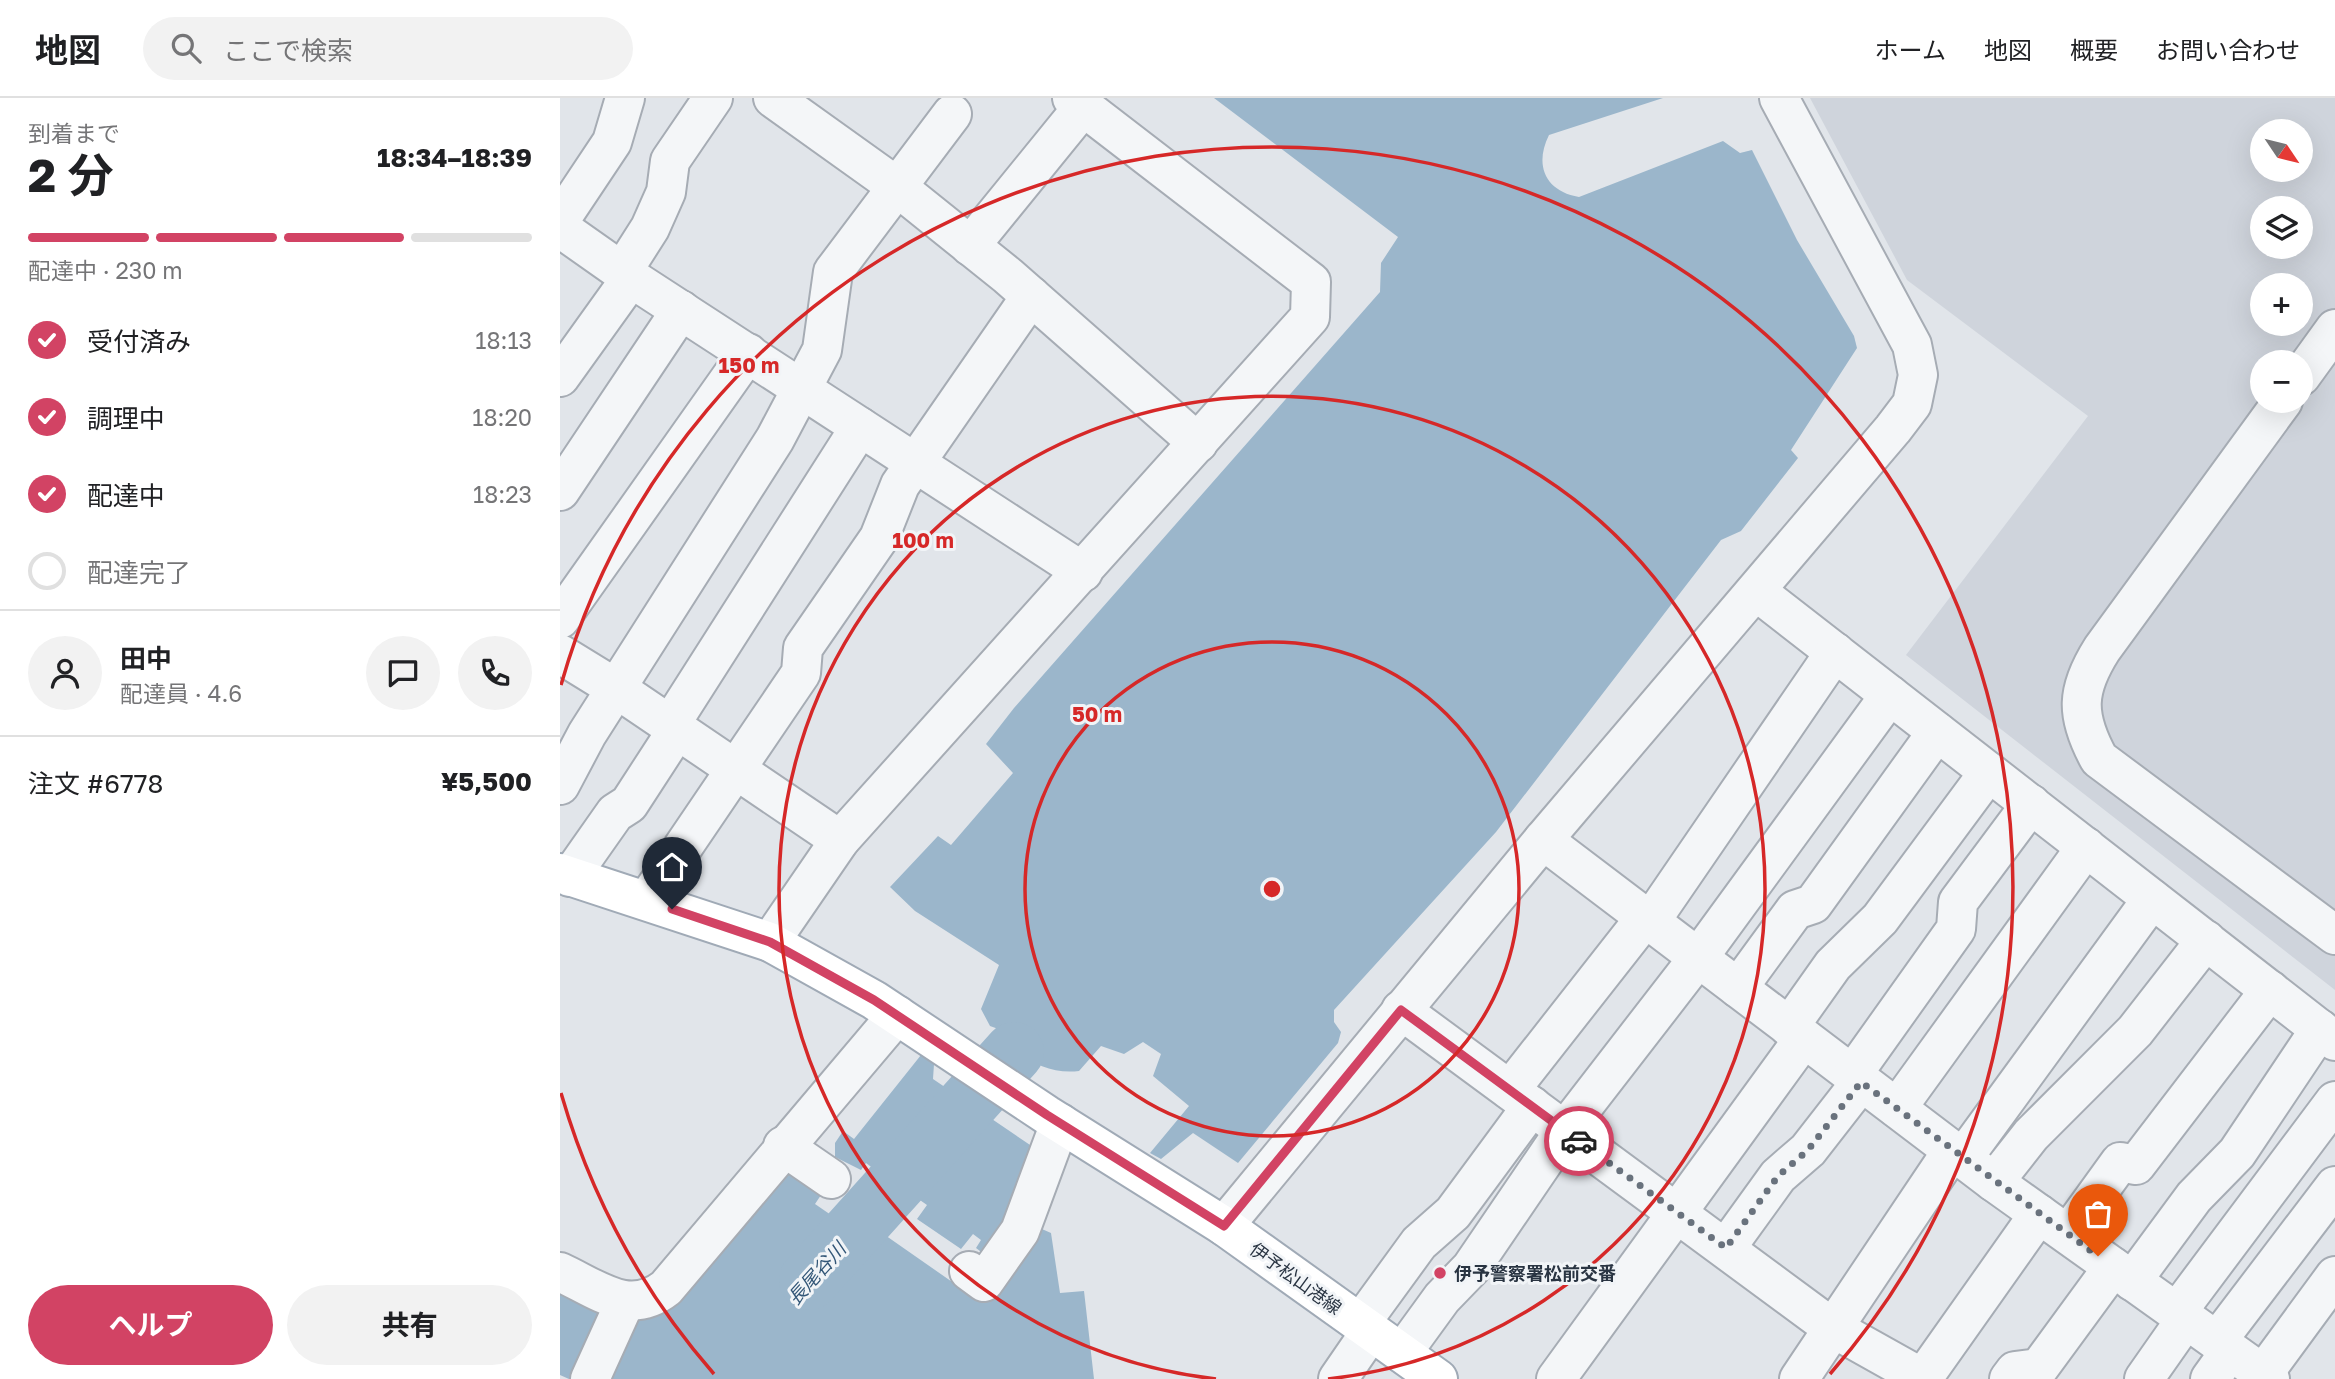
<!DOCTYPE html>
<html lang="ja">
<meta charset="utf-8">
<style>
body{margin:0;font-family:"Golos Text","Noto Sans JP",sans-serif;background:#f2f2f2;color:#202124;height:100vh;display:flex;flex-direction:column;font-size:26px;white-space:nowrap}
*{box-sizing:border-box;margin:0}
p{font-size:23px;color:#757577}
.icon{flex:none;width:38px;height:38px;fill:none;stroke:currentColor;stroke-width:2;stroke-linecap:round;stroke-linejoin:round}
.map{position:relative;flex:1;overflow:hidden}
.side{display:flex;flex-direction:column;background:#fff;width:560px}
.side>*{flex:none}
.needle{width:46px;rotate:125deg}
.controls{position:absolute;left:1690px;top:21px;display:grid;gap:14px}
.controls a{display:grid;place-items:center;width:63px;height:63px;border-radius:50%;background:#fff;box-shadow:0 7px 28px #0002;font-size:35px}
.pin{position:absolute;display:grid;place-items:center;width:60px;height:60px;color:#fff;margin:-72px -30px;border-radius:50% 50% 50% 0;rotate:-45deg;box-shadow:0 0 7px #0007}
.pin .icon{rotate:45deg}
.courier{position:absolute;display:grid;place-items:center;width:70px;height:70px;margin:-35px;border:5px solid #d24364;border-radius:50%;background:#fff;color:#222;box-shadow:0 2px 9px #0007}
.headline em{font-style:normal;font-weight:700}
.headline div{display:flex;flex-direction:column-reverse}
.headline{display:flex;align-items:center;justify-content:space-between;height:119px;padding:0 28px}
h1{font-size:46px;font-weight:700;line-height:52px}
.bar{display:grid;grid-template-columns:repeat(4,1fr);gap:10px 7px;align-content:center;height:84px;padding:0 28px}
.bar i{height:9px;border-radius:5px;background:#e0e0e0}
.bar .selected{background:#d24364}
.bar p{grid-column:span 4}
.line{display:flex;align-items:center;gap:18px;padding:0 28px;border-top:2px solid #e0e0e0}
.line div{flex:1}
.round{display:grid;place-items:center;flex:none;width:74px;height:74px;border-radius:37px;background:#f2f2f2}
ol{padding:0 28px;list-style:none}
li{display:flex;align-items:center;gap:21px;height:77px}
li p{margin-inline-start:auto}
li .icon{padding:7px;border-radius:50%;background:#d24364;color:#fff;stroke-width:4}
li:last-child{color:#757577}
li i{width:38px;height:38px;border:4px solid #e0e0e0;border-radius:50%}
.button{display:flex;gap:14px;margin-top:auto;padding:14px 28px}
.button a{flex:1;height:80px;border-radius:42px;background:#d24364;color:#fff;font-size:28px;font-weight:700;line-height:80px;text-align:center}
.button a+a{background:#f2f2f2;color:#202124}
header{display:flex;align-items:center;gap:42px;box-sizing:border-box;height:98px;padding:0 35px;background:#fff;border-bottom:2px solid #e0e0e0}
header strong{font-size:33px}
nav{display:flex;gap:38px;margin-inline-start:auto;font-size:24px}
.search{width:490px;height:63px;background:#f2f2f2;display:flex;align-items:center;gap:18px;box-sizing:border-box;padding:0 24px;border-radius:38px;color:#757577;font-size:26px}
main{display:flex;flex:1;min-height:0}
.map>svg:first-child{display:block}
.built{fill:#cfd4dc;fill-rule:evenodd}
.water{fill:#9bb6cb}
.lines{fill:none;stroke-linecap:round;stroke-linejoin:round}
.river{stroke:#9bb6cb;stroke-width:60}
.minor-casing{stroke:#a6acb4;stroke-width:42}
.major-casing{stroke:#a0aab6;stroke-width:42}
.minor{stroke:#f4f6f8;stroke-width:38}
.major{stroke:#fff;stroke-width:38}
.done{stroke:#69727d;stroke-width:7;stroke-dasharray:0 12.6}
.route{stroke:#d24364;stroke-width:9}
.ring{fill:none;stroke:#d62828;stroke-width:3.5}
.poi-dot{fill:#d24364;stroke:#f1f4f7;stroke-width:2.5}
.labels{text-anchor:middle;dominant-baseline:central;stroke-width:6;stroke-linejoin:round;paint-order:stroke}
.poi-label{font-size:18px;font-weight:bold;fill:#293442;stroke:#f1f4f7;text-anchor:start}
.street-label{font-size:18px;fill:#293442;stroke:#f1f4f7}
.water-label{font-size:19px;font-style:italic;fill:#325677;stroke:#f1f4f7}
.centre{fill:#d62828;stroke:#f1f4f7;stroke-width:3.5}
.ring-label{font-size:21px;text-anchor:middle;font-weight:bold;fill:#d62828;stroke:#f1f4f7;stroke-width:6;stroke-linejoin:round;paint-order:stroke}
</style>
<header>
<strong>地図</strong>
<div class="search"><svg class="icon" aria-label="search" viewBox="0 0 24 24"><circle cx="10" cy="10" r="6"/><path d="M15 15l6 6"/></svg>ここで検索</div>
<nav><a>ホーム</a><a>地図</a><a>概要</a><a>お問い合わせ</a></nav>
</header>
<main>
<section class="side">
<div class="headline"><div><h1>2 分</h1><p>到着まで</p></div><em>18:34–18:39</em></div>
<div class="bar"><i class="selected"></i><i class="selected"></i><i class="selected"></i><i></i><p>配達中 · 230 m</p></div>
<ol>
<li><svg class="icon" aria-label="check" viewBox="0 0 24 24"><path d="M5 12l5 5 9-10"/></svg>受付済み<p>18:13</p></li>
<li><svg class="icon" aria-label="check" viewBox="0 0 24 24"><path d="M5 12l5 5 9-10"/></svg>調理中<p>18:20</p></li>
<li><svg class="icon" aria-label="check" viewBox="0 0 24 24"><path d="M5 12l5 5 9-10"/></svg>配達中<p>18:23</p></li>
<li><i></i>配達完了</li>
</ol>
<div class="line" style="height:126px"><a class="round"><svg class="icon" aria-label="person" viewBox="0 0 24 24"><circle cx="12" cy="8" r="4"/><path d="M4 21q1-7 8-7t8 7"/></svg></a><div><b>田中</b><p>配達員 · 4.6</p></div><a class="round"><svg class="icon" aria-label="chat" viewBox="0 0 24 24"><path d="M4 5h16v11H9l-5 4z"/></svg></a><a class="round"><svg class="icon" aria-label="phone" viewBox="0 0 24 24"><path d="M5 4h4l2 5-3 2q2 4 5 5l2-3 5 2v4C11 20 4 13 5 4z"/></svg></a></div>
<div class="line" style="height:91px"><div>注文 #6778</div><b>¥5,500</b></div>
<div class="button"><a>ヘルプ</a><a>共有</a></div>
</section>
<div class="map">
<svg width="1775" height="1281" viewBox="0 0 1775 1281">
<rect width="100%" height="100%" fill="#e1e5ea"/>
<path class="built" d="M1250,0H1775V892L1346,557L1528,318L1347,182ZM1703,33H1741V72H1703ZM1703,110H1741V149H1703ZM1703,187H1741V226H1703ZM1703,264H1741V303H1703Z"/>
<g class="water">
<path d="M654,0H1103L989,37C974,67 985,93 1019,99L1163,43L1180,55L1192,52L1237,142L1294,238L1297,250L1231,352L1238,360L1181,433L1161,442L936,734L774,912V924L781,934L778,945L678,1065L633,1035L601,1061L590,1055L629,1008L593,978L601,956L583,944L564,956L541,948L519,973C494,976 475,966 454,954L455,937L430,928L421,911L439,867L355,813L330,789L378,738L391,747L453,675L426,646L454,610L820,194L821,165L838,139Z"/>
<path d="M361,957L374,966L373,981L476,1051L428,1159L416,1150L421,1142L413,1136L401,1151L357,1121L367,1107L357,1100L348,1112L306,1084L314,1071L306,1065L301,1072L275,1059V1045L283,1033L294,1041Z"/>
<path d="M228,1065L265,1091L255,1106L271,1117L279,1105L408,1195L475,1128L491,1135L500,1195L524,1193L534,1281H9L0,1277V1185L70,1215Z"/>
</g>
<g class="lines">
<path class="river" d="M249,1182L454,954"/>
<defs>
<g id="minor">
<path d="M213,0L336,88L448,178L638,345"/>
<path d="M0,122L52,44L65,0"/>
<path d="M0,130L71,180L523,474"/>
<path d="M410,148L523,9"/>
<path d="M62,174L90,130L106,94L110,63L153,0"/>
<path d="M1741,278L1775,231"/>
<path d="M0,279L71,180"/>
<path d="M1723,303L1542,551C1516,592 1515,617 1539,661L1775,837"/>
<path d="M0,393L121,212"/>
<path d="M1196,493L1775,943"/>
<path d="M0,521L188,255"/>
<path d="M0,556L57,591L280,742"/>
<path d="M110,627L300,329"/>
<path d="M0,687L27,636L215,341L262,252L273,174L392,16"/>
<path d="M983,742L1434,1084L1710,1281"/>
<path d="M10,779L55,715L69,706L117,632"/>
<path d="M87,802L241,575L243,550L319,440L340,387L471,198"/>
<path d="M1090,824L1275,554"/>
<path d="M210,844L280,742L750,219L751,184L512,0"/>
<path d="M1178,890L1235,812L1253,806L1377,634"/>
<path d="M841,912L1271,1229L1364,1281"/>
<path d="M1229,929L1273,867L1320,821L1429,674"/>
<path d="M1292,977L1396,831L1398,804L1471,706"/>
<path d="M950,992L1085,820"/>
<path d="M1337,1010L1526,749"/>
<path d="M223,1048L271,1081"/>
<path d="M1403,1060L1592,801"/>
<path d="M1434,1084L1471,1037L1575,933L1646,842"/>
<path d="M664,1128L983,742L1333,331L1352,306L1358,277L1352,247L1219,0"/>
<path d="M1508,1136L1560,1064L1576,1067L1710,892"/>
<path d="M1166,1150L1218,1078L1248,1052L1301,984"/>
<path d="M409,1173L424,1184L460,1133L500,1025"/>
<path d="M0,1174C37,1191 69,1219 106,1190L337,917"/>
<path d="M1572,1183L1634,1099L1677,1055L1760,931"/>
<path d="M1617,1214L1775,1003"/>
<path d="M800,1226L859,1145L893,1115L972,1008"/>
<path d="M1657,1243L1775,1088"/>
<path d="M842,1255L882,1200L911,1170L1005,1032L1138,860L1330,597"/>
<path d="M1703,1276L1775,1178"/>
<path d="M1363,1280L1479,1116"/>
<path d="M30,1281L65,1204"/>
<path d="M778,1281L811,1233"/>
<path d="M996,1281L1244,940"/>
<path d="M1239,1281L1392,1053"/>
<path d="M1449,1281L1455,1273L1479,1270L1553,1169"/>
<path d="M1584,1281L1626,1221"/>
<path d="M1650,1281L1670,1253"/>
</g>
<path id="major" d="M0,775L210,844L314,902L487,1017L664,1128L878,1281"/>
</defs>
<use href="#minor" class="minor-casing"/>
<use href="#major" class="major-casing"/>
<use href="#minor" class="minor"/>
<use href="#major" class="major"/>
</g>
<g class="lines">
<path class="done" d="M1019,1043L1166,1150L1218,1078L1248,1052L1301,984L1538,1158"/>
<path class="route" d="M112,811L210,844L314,902L487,1017L664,1128L841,912L1019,1043"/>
</g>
<g class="ring">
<circle cx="712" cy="791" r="247"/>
<path d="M656 1281A493 493 0 1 1 768 1281"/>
<path d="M154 1276A740 740 0 0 1 1 995M1 587A740 740 0 1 1 1270 1276"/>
</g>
<circle class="poi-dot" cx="880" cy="1175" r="7"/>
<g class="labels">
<g class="poi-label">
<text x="894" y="1175">伊予警察署松前交番</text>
</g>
<g class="street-label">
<text transform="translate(736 1180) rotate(36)">伊予松山港線</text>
</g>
<g class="water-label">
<text transform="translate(256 1175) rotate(-48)">長尾谷川</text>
</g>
</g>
<circle cx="712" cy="791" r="10" class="centre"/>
<g class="ring-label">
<text x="189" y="275">150 m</text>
<text x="363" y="450">100 m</text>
<text x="537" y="624">50 m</text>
</g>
</svg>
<div class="controls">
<a><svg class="needle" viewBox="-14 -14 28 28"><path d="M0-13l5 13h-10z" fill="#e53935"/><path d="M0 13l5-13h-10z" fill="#757577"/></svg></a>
<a><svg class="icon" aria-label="layers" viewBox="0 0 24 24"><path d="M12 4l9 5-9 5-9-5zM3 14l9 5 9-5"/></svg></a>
<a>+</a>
<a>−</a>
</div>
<div class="pin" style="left:1538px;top:1158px;background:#ea580c"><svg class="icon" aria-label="bag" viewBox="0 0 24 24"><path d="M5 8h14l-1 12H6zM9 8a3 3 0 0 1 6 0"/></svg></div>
<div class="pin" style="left:112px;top:811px;background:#1f2937"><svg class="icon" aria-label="home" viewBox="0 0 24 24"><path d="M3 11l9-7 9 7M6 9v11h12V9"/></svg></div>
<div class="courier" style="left:1019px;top:1043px"><svg class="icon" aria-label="car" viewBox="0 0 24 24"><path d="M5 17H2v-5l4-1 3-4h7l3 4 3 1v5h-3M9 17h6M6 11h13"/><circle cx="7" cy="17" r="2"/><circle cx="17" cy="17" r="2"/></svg></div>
</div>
</main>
